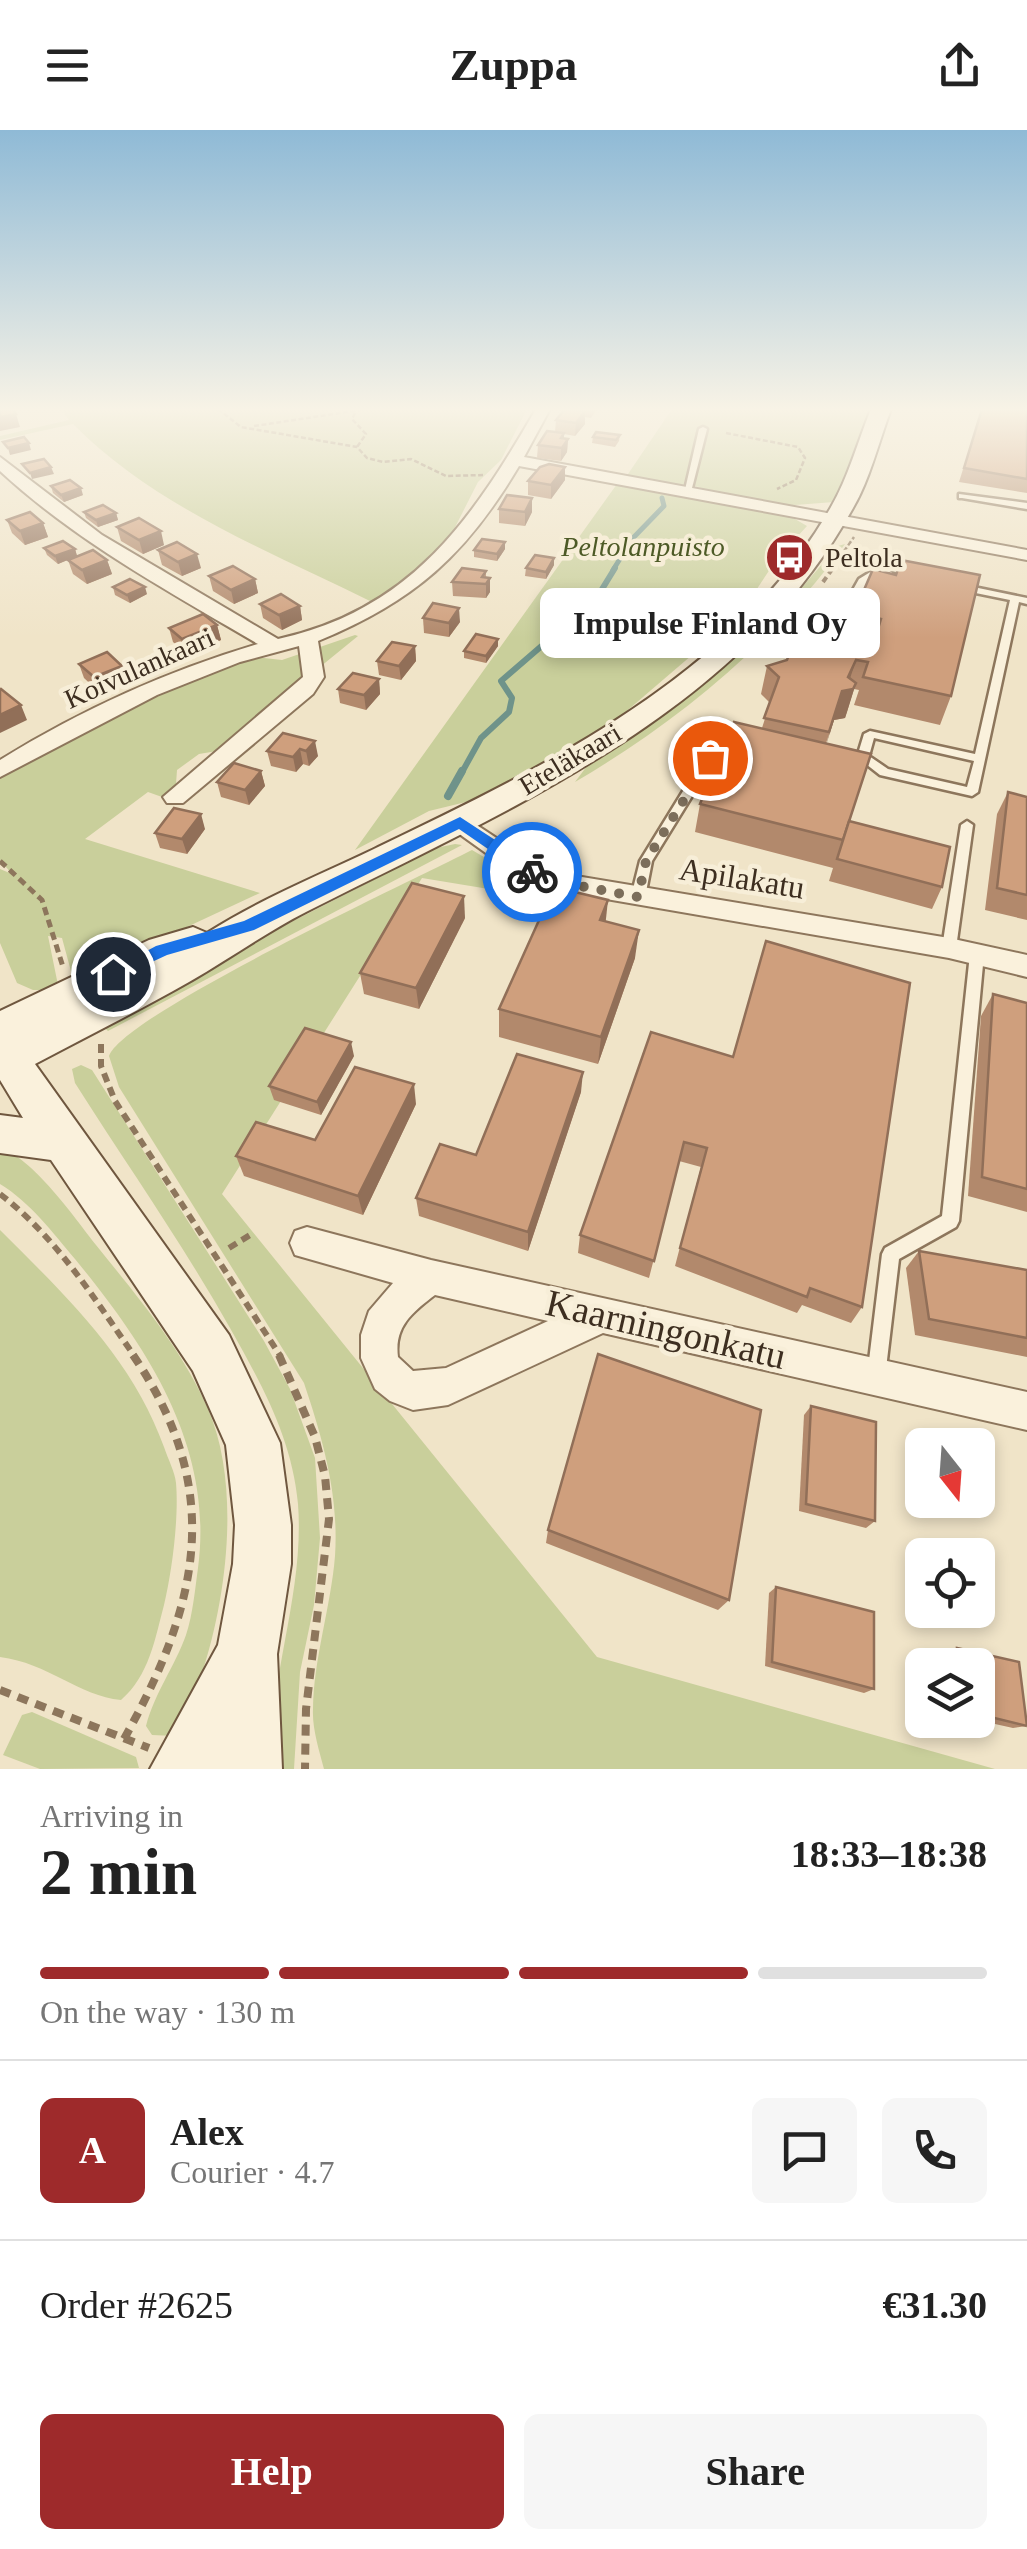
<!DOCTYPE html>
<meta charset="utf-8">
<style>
body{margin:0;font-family:Georgia,serif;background:#f6f6f6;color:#222;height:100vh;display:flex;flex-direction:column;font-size:38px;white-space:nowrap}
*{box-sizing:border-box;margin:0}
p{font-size:32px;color:#767676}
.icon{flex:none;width:55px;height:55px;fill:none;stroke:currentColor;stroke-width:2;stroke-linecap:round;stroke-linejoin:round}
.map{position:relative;height:1639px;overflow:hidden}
.side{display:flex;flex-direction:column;background:#fff;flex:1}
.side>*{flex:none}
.needle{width:65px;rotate:163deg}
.buttons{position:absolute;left:905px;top:1298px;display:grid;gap:20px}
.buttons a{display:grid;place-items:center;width:90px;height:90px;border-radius:15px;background:#fff;box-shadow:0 5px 15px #0003;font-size:50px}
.pin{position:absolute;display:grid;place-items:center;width:85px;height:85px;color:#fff;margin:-42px;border:5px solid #fff;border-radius:50%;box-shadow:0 2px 10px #0007}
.courier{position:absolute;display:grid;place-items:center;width:100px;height:100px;margin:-50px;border:8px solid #1a73e8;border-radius:50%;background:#fff;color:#222;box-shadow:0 2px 12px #0007}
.bubble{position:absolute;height:70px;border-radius:15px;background:#fff;box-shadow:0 5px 15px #0003;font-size:32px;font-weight:700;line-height:70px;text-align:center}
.headline em{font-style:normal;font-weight:700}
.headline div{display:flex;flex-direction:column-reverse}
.headline{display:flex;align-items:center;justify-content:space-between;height:170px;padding:0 40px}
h1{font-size:65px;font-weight:700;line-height:75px}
.bar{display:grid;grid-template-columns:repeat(4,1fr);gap:15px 10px;align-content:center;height:120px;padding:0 40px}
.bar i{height:12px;border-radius:8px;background:#e0e0e0}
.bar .active{background:#9e2a2b}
.bar p{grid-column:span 4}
.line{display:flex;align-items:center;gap:25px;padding:0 40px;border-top:2px solid #e0e0e0}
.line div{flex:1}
.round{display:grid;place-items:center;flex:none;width:105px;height:105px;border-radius:15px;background:#f6f6f6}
.action{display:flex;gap:20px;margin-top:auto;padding:20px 40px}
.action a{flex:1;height:115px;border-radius:15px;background:#9e2a2b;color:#fff;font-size:40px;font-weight:700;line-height:115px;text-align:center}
.action a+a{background:#f6f6f6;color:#222}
header{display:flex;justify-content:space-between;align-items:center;height:130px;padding:0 40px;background:#fff;font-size:45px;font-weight:700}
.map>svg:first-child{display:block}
.green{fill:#c9cf9b}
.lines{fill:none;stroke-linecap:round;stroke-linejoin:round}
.stream-far2{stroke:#6f938a;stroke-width:5}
.stream-far1{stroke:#6f938a;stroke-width:6}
.stream{stroke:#6f938a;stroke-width:8}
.service-casing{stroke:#8d765c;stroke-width:5}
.minor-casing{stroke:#8d765c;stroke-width:4}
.secondary-casing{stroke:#6f573f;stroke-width:4}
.path-far4{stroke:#8d765c;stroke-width:2.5;stroke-dasharray:5 2.5;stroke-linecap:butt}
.path-far3{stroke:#8d765c;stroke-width:4;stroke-dasharray:6 4;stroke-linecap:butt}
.path-far2{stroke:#8d765c;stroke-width:5;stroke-dasharray:8 5;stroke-linecap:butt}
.path-far1{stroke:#8d765c;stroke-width:6;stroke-dasharray:9 6;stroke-linecap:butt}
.path{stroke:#8d765c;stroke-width:8;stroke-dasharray:11 8;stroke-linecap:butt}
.service{fill:#faf1dc;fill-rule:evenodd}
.minor{fill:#faf1dc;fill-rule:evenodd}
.secondary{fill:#faf1dc;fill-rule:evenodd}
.wall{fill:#b2896c;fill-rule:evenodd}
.shaded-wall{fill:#916f58}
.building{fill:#cf9f7d;stroke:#916f58;stroke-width:2.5}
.route{fill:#1a73e8}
.done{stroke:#7c6e5b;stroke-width:10;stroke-dasharray:0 18}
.labels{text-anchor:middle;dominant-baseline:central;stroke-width:9;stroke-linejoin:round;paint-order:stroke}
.far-park-label{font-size:28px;font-style:italic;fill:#4d5a26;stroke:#f7eed8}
.far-poi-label{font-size:28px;fill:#3d2e20;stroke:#f7eed8;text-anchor:start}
.far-street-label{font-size:28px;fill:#3d2e20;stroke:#f7eed8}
.street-label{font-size:32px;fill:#3d2e20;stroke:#f7eed8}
.near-street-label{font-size:38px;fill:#3d2e20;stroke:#f7eed8}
</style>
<header><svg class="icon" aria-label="menu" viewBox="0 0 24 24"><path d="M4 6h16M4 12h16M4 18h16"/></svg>Zuppa<svg class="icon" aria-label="share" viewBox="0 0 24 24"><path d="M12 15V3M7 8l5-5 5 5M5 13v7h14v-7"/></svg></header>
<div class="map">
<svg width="1027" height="1639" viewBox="0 0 1027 1639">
<rect width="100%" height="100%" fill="#f0e4c8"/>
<g class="green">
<path d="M61,279H527L501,330L478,352L445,417L423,441L372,472C269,421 155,377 73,294L0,310V306L69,290Z"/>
<path d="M672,279H870L834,372L782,376L699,360L700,357L626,347Z"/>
<path d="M617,354L788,385L807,396L776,430L741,483L615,591L522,648L466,672L429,681L355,720Z"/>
<path d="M845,414C775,512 679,591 575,652L590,632L662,585L738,522L770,494L838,416Z"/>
<path d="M355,505L358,506L217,621L199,624L177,640L176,654L162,667L148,662L85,709L260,763L84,845H72L62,808L48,806L59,860H33L17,853L0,813V739L12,744L0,730V648L114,585L199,547L255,527L282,530Z"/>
<path d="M455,714L462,715L108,901L100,894L135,872L436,718Z"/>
<path d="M472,720L518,747L513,763L422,748L222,1064L597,1527L995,1639H324C319,1620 312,1598 313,1579C313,1531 331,1476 335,1426C339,1365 323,1310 304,1253L119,957L109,926C124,884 416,749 472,720Z"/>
<path d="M81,935L92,940L264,1211L290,1259L315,1328L320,1408L314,1475L300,1542L294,1639H272C266,1554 305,1465 298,1374C292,1308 262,1255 230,1198C182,1113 127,1035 75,953L72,939Z"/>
<path d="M0,1018C32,1027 75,1088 96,1115C137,1166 182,1219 208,1279C241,1355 227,1467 202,1543C196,1565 184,1586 175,1606L152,1605L146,1596C154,1564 175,1536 186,1505C193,1484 195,1459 198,1438C214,1317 148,1218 75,1129C53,1103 30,1072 0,1054Z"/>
<path d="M0,1100C66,1166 132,1228 164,1317C168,1329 175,1342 176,1353C179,1388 172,1441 164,1475C155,1509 149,1546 121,1570C79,1566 48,1533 0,1527Z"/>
<path d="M32,1582L136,1627L139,1638L40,1639L3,1625L22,1585Z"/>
</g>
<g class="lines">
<path class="stream-far2" d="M613,440L633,408L664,376L662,368"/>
<g class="stream-far1">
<path d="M599,464L711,488"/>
<path d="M461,644L481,608L509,582L512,568L501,551L596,469L615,438"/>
</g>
<path class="stream" d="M448,666L462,641"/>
<defs>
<g id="service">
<path d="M703,297L707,299L691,362L684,364L699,299Z"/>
<path d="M959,364L1027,373V379L962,368H959Z"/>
<path d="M872,441H889L894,444C887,450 876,445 868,451L832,515L831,517H823L822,515L859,449Z"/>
<path d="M959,454L1027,468V474L1019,472L978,662L972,666L880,645L857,627L864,604L870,601L975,624L1010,470L956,459L954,457ZM874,608L974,631L967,657L888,639L869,626Z"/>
<path d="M710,623L716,627L652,731L645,767L643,770H633L631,767L640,731L704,627Z"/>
<path d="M967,691L973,695L956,818L949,823L942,818L961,695Z"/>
<path d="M977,819L982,820L984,824L959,1091L956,1097L899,1129L885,1247L883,1254L876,1256L869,1254L867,1247L882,1124L885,1118L942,1086L970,824L972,820Z"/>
</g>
<g id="minor">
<path d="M536,279H550L524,327L1027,420V430L519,336C466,425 415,471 318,511L324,547L313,564L183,673H167L163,667L303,547L299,516L240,532L157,565L0,647V630C81,580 167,541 258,514C168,461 77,412 0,341V327L102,405L278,509C411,480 472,390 536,279Z"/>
<path d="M460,684L536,734L558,743L949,808L1027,825V847L949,828L554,760L518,746L451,698L448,692L451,686Z"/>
<path d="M307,1097L431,1130L1027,1262V1300L603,1203L448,1275L413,1280L390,1271L375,1259L361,1228V1205L369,1181L393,1153L295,1125L290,1113L295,1101ZM435,1165L548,1191L446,1238L413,1241L398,1227C394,1196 413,1182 435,1165Z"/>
</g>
<path id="secondary" d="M871,279H891C879,311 870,349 853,378C739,585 506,680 306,782C265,803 229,829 189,852C138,881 86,907 35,934L229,1205L280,1313L291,1395V1434L277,1524L282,1639H150L218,1515L233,1434L235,1395L226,1315L193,1241L51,1030L0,1023V985L23,988L0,950V881L149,810L193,797L207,803C260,769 320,745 376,718C544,637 735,546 831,377C848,348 858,311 871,279Z"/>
</defs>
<use href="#service" class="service-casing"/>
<use href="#minor" class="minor-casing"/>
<use href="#secondary" class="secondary-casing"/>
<g class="path-far4">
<path d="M218,279L241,297L357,317L367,328L383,332L411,329L446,346L483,345"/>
<path d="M355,283L352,289L366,304L357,317"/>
<path d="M254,296L367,279"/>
<path d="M726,303L798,317L805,328L796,350L777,359"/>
<path d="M831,440L854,407"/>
</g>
<path class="path-far3" d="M823,452L833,438"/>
<path class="path-far2" d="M0,731L42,770L63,837"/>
<g class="path-far1">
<path d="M101,914V936L115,971L281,1227"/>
<path d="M0,1064C57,1108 94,1168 135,1227"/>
<path d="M229,1118L250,1105"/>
</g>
<g class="path">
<path d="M279,1225L315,1307L325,1346L329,1389L306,1579L305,1639"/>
<path d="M0,1560L149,1618"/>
<path d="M124,1609C200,1473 225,1360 133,1225"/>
</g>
<use href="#service" class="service"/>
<use href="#minor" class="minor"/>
<use href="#secondary" class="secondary"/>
</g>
<g class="wall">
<path d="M565,279H597L591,288L585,287V294L575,306L564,304V308L568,309L567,322L561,331L537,328L538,315L555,302L556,290Z"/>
<path d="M982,279H1027V363L959,352Z"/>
<path d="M620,305L619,311L615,317L592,313L593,307Z"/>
<path d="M565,350L551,369L528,365V351Z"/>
<path d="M51,356L83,365L64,372L53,363Z"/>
<path d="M499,379L532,382L525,396L499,393Z"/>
<path d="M84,382L116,383L118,390L98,397L86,388Z"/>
<path d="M7,390L43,393L48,407L25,415L12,403Z"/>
<path d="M117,397L164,415L143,424L121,411Z"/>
<path d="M505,412V419L497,431L474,427V420Z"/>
<path d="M44,418L75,419L77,426L58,434L47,425Z"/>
<path d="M158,420L201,438L182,446L162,435Z"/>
<path d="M68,430H107L112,444L87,454L73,444Z"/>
<path d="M554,435L546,449L525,446L526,438Z"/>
<path d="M873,439L951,566L940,595L854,575L859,560L854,559L845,588L834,590L826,613L849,691L942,757L932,779L829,751L833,738L695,702L700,674L762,598L770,573L761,564L767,536L787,530L848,505L854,483ZM856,513L872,517L871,522L855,519Z"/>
<path d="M486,441V447L490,448V462L486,468L453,466L452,452Z"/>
<path d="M209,446L255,449L258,463L234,474L213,461Z"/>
<path d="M113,457L147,464L130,473L115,465Z"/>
<path d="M260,474L300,476L302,490L282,500L263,488Z"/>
<path d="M423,488L460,492L449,507L424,503Z"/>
<path d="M217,495L221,510L186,524L173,512L169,498Z"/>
<path d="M498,509V516L486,533L464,528V521Z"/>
<path d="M415,516L416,531L401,550L379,545L377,531Z"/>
<path d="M79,534L122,536L127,551L99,562L84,548Z"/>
<path d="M379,549L380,564L366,580L340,573L338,559Z"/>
<path d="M283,603L318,626L309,636L303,634L296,642L271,636L267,621Z"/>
<path d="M261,641L265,656L249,675L221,667L217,652Z"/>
<path d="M1008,662L1027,667V790L985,780L997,684Z"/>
<path d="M205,699L187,724L160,718L155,703Z"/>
<path d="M465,788L419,879L364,864L360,843Z"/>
<path d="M606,792L635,828L598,934L499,907V879Z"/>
<path d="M993,864L1027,873V1082L968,1066L981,886Z"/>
<path d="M651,902L862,1177L851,1193L802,1175L797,1183L675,1136L701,1037L679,1031L649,1148L578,1123L580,1105Z"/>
<path d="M354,926L321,985L274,970L269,956Z"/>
<path d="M581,962L528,1121L419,1086L416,1068L476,1025Z"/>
<path d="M416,974L363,1085L244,1046L236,1026L315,1010Z"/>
<path d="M919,1121L1027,1140V1227L915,1205L906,1138Z"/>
<path d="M811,1276L875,1391L866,1398L799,1381L804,1285Z"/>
<path d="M548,1400L729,1470L718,1480L546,1413Z"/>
<path d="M776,1457L874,1559L864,1563L765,1536L769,1463Z"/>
<path d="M957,1518L1019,1532L1027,1596L1013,1598L977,1590L978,1535H946L945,1523Z"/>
</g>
<g class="shaded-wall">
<path d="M585,281V294L575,306L576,293Z"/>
<path d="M16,284L20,297L0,301V287Z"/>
<path d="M564,303V314L568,309L567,322L561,331V308Z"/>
<path d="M29,313L31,320L10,325L8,318Z"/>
<path d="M51,337L54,344L32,349L30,343Z"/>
<path d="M565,337V350L551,369V355Z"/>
<path d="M81,358L83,365L64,372L61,365Z"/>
<path d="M532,368V382L525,396V382Z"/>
<path d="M116,383L118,390L98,397L96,390Z"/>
<path d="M43,393L48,407L25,415L20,401Z"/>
<path d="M161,401L164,415L143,424L139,410Z"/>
<path d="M505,412V419L497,431V424Z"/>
<path d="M75,419L77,426L58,434L55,426Z"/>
<path d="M197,424L201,438L182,446L178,432Z"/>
<path d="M554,428V435L546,449V442Z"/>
<path d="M107,430L112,444L87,454L82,440Z"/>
<path d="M490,448V462L486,468V454Z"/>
<path d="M255,449L258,463L234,474L231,460Z"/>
<path d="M145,457L147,464L130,473L127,465Z"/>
<path d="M300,476L302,490L282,500L279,485Z"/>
<path d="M459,478L460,492L449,507V493Z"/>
<path d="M217,495L221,510L186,524L182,509Z"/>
<path d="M498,509V516L486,533V526Z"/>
<path d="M415,516L416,531L401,550L399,536Z"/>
<path d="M856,530L846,561L856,553L847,582L845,588L834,590L821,631L842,561Z"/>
<path d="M122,536L127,551L99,562L94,547Z"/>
<path d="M379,549L380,564L366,580L364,565Z"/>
<path d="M21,575L27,590L0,603V585Z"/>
<path d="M315,611L318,626L309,636L306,621Z"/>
<path d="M300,619L303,634L296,642L293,627Z"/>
<path d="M261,641L265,656L249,675L245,660Z"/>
<path d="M201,684L205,699L187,724L182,709Z"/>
<path d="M464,766L465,788L419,879L416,858Z"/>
<path d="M608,770L605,798L600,790Z"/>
<path d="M639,800L635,828L598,934L601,907Z"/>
<path d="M351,912L354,926L321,985L317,972Z"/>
<path d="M583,942L581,962L528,1121V1102Z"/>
<path d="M414,954L416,974L363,1085L358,1066Z"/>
</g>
<g class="building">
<path d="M0,279H13L16,284L0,287Z"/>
<path d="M565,279H568L585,281L576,293L556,290Z"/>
<path d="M982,279H1027V349L964,338Z"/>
<path d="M547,301L564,303L561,308L568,309L562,318L538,315Z"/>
<path d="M596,302L620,305L616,310L593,307Z"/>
<path d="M24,307L29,313L8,318L3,312Z"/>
<path d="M44,329L51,337L30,343L22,334Z"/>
<path d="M549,334L565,337L551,355L528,351L540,337Z"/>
<path d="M70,350L81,358L61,365L51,356Z"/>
<path d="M507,365L532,368L525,382L499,379Z"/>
<path d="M103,375L116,383L96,390L84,382Z"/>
<path d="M30,382L43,393L20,401L7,390Z"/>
<path d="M139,388L161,401L139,410L117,397Z"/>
<path d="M482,409L505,412L497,424L474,420Z"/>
<path d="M63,411L75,419L55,426L44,418Z"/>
<path d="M177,412L197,424L178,432L158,420Z"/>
<path d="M93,420L107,430L82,440L68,430Z"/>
<path d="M535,425L554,428L546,442L526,438Z"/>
<path d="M901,430L980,445L951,566L863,547L868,532L856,530L848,547L856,553L853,559L842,561L829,602L764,588L779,547L767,536L787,530L800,495L856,507L855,519L871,522L881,489L854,483L873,439L896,445Z"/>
<path d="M233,436L255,449L231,460L209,446Z"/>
<path d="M462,438L486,441L482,447L490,448L486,454L452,452Z"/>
<path d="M130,449L145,457L127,465L113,457Z"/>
<path d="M281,464L300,476L279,485L260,474Z"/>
<path d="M433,473L459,478L449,493L423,488Z"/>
<path d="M203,484L217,495L182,509L169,498Z"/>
<path d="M476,504L498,509L486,526L464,521Z"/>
<path d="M392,512L415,516L399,536L377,531Z"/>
<path d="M107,522L122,536L94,547L79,534Z"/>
<path d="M353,543L379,549L364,565L338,559Z"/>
<path d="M1,559L21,575L0,585V560Z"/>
<path d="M734,592L871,624L843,710L700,674Z"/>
<path d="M283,603L315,611L306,621L300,619L293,627L267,621Z"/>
<path d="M234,633L261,641L245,660L217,652Z"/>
<path d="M1008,662L1027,667V765L997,758Z"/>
<path d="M174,678L201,684L182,709L155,703Z"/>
<path d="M849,691L950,717L942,757L837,729Z"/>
<path d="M412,753L464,766L416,858L360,843Z"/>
<path d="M554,757L608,770L600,790L639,800L601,907L499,879Z"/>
<path d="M766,811L910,853L862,1177L810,1158L807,1167L680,1118L707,1018L684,1012L654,1131L580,1105L651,902L733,927Z"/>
<path d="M993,864L1027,873V1059L982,1047Z"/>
<path d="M305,898L351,912L317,972L269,956Z"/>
<path d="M517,924L583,942L528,1102L416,1068L440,1014L476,1025Z"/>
<path d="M355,937L414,954L358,1066L236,1026L256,992L315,1010Z"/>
<path d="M919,1121L1027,1140V1208L929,1189Z"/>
<path d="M598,1224L761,1280L729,1470L548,1400Z"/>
<path d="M811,1276L876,1292L875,1391L806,1374Z"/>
<path d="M776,1457L874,1482V1559L772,1532Z"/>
<path d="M957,1518L1019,1532L1027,1596L978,1584V1535H958Z"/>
</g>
<linearGradient id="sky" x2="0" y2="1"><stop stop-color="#8fbad6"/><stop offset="0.55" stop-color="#f8f3e6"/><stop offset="1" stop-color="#f8f3e6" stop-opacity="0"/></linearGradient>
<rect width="1027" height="508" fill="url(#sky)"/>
<path class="route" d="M460,687L538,738V746H527L459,699L254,800L167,825L113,850L104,844L156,816L244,791Z"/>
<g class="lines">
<path class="done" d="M532,742L554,751L638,767L646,731L710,628"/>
</g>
<defs>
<symbol id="bus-disc" viewBox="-11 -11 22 22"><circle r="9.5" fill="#9e2a2b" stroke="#f7eed8"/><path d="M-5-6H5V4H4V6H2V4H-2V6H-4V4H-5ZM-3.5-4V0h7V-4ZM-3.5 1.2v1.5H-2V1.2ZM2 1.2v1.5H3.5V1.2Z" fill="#fff"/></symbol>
</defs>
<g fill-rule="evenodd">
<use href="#bus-disc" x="762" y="400" width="55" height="55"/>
</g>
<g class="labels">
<g class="far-park-label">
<text x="643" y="416">Peltolanpuisto</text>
</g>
<g class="far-poi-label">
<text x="825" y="427">Peltola</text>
</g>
<g class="far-street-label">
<text transform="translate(139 538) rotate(-24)">Koivulankaari</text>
<text transform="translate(570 629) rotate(-31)">Eteläkaari</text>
</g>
<g class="street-label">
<text transform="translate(742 748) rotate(9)">Apilakatu</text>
</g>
<g class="near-street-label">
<text transform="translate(666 1199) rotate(13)">Kaarningonkatu</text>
</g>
</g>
</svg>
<div class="buttons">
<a><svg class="needle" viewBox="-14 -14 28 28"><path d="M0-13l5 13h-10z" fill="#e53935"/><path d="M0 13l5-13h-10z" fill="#767676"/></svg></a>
<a><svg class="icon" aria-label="locate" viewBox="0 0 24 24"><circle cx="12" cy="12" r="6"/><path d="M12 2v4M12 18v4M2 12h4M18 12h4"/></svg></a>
<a><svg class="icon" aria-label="layers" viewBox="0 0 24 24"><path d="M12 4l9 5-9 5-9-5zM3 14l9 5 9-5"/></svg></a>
</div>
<div class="pin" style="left:710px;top:628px;background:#ea580c"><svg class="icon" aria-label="bag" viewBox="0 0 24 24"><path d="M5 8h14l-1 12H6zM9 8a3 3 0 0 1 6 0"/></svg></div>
<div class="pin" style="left:113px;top:844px;background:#1f2937"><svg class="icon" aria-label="home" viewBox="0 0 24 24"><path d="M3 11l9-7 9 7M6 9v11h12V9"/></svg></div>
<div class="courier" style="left:532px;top:742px"><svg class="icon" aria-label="bike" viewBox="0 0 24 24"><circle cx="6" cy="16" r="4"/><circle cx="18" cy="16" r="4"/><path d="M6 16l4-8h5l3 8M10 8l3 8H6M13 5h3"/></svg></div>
<div class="bubble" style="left:540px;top:458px;width:340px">Impulse Finland Oy</div>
</div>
<section class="side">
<div class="headline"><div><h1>2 min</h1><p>Arriving in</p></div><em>18:33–18:38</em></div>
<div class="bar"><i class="active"></i><i class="active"></i><i class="active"></i><i></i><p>On the way · 130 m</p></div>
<div class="line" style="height:180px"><b class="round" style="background:#9e2a2b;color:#fff">A</b><div><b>Alex</b><p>Courier · 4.7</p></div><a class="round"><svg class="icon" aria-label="chat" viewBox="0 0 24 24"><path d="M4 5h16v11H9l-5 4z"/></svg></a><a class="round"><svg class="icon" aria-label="phone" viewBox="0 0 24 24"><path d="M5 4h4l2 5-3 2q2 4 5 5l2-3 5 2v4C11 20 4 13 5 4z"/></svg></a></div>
<div class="line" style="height:130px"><div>Order #2625</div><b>€31.30</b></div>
<div class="action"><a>Help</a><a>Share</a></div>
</section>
